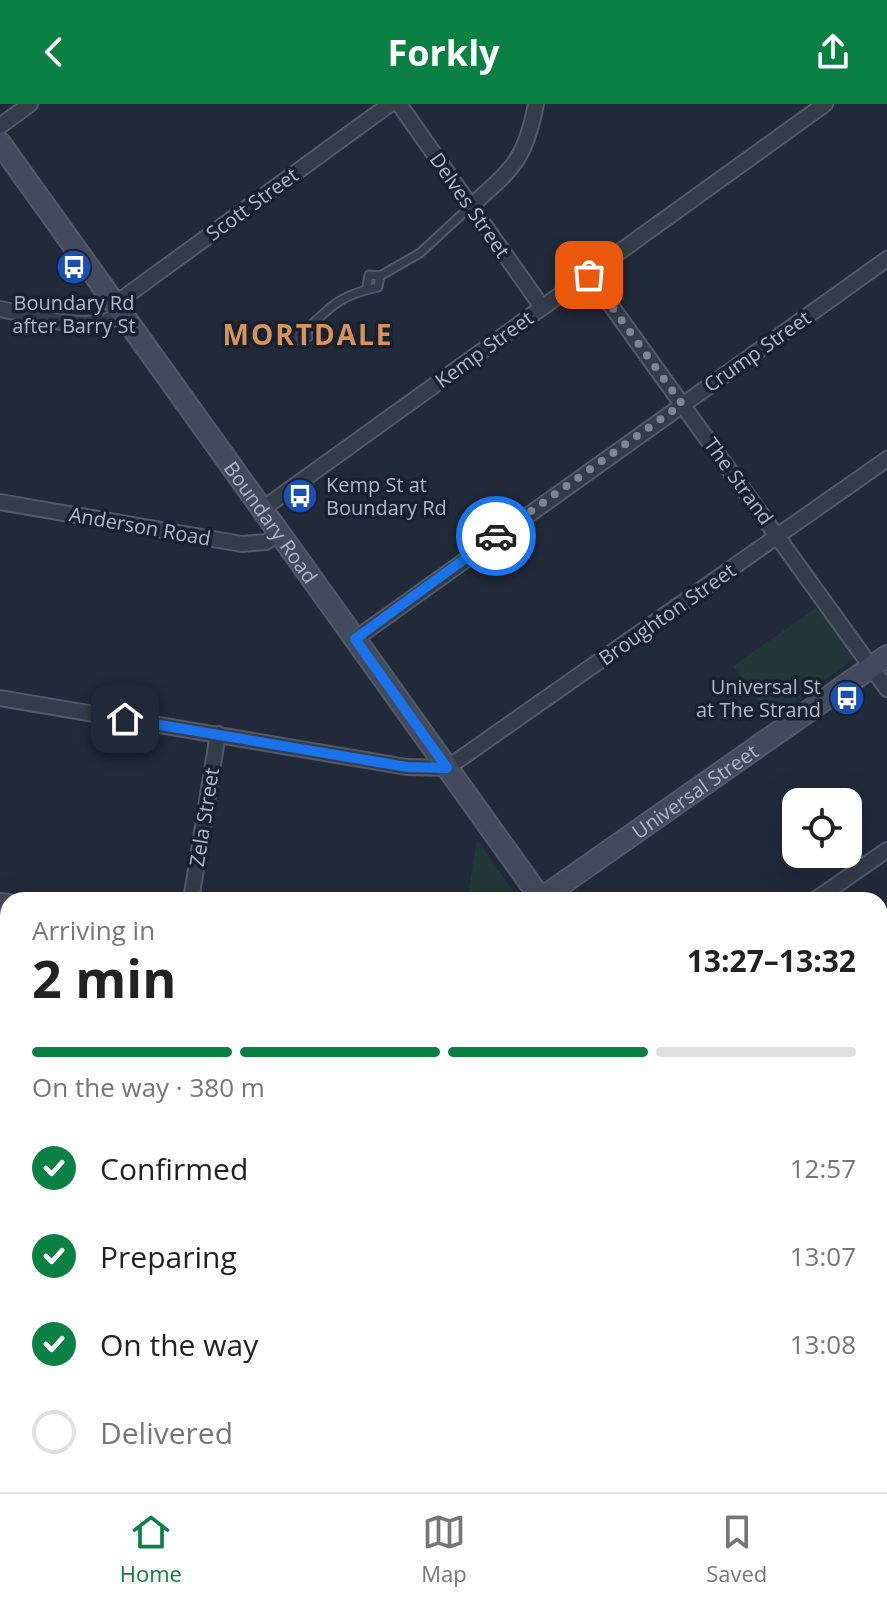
<!DOCTYPE html>
<meta charset="utf-8">
<style>
body{margin:0;font-family:"Open Sans",sans-serif;background:#f6f6f6;color:#222;height:100vh;display:flex;flex-direction:column;font-size:30px;white-space:nowrap}
*{box-sizing:border-box;margin:0}
p{font-size:26px;color:#767676}
.icon{flex:none;width:44px;height:44px;fill:none;stroke:currentColor;stroke-width:2;stroke-linecap:round;stroke-linejoin:round}
.map{position:relative;flex:1;overflow:hidden}
.details{position:absolute;left:0px;top:788px;width:888px;height:600px;display:flex;flex-direction:column;background:#fff;border-radius:24px 24px 0 0;box-shadow:0 8px 32px #0002}
.details>*{flex:none}
.buttons{position:absolute;left:782px;top:684px;display:grid;gap:16px}
.buttons a{display:grid;place-items:center;width:80px;height:80px;border-radius:16px;background:#fff;box-shadow:0 8px 32px #0002;font-size:40px}
.pin{position:absolute;display:grid;place-items:center;width:68px;height:68px;color:#fff;margin:-34px;border-radius:16px;box-shadow:0 4px 12px #0006}
.courier{position:absolute;display:grid;place-items:center;width:80px;height:80px;margin:-40px;border:6px solid #1a73e8;border-radius:50%;background:#fff;color:#222;box-shadow:0 2px 10px #0007}
.summary em{font-style:normal;font-weight:700}
.summary div{display:flex;flex-direction:column-reverse}
.summary{display:flex;align-items:center;justify-content:space-between;height:136px;padding:0 32px}
h1{font-size:52px;font-weight:700;line-height:60px}
.bar{display:grid;grid-template-columns:repeat(4,1fr);gap:12px 8px;align-content:center;height:96px;padding:0 32px}
.bar i{height:10px;border-radius:6px;background:#e0e0e0}
.bar .active{background:#0b8043}
.bar p{grid-column:span 4}
ol{padding:0 32px;list-style:none}
li{display:flex;align-items:center;gap:24px;height:88px}
li p{margin-inline-start:auto}
li .icon{padding:8px;border-radius:50%;background:#0b8043;color:#fff;stroke-width:4}
li:last-child{color:#767676}
li i{width:44px;height:44px;border:4px solid #e0e0e0;border-radius:50%}
header{display:flex;justify-content:space-between;align-items:center;height:104px;padding:0 32px;background:#0b8043;color:#fff;font-size:36px;font-weight:700}
.menu{display:flex;justify-content:space-around;align-items:center;height:112px;border-top:2px solid #e0e0e0;background:#fff;font-size:22px;color:#767676}
.menu a{display:grid;justify-items:center;gap:4px}
.menu .active{color:#0b8043}
.map>svg:first-child{display:block}
.green{fill:#23373a}
.lines{fill:none;stroke-linecap:round;stroke-linejoin:round}
.lane-casing{stroke:#525a67;stroke-width:11}
.street-casing{stroke:#525a67;stroke-width:18}
.secondary-casing{stroke:#525a67;stroke-width:24}
.path{stroke:#405458;stroke-width:2;stroke-dasharray:6 6;stroke-linecap:butt}
.lane{stroke:#343c49;stroke-width:7}
.street{stroke:#343c49;stroke-width:14}
.secondary{stroke:#424b5d;stroke-width:20}
.done{stroke:#7d8695;stroke-width:8;stroke-dasharray:0 14.4}
.route{stroke:#1a73e8;stroke-width:10}
.labels{text-anchor:middle;dominant-baseline:central;stroke-width:7;stroke-linejoin:round;paint-order:stroke}
.street-label{font-size:20px;fill:#afb7c6;stroke:#1a212e}
.poi-label{font-size:20px;fill:#afb7c6;stroke:#1a212e}
.district-label{font-size:28px;font-weight:bold;letter-spacing:2px;fill:#d4945c;stroke:#1a212e}
</style>
<header><svg class="icon" aria-label="back" viewBox="0 0 24 24"><path d="M15 5l-7 7 7 7"/></svg>Forkly<svg class="icon" aria-label="share" viewBox="0 0 24 24"><path d="M12 15V3M7 8l5-5 5 5M5 13v7h14v-7"/></svg></header>
<div class="map">
<svg width="887" height="1388" viewBox="0 0 887 1388">
<rect width="100%" height="100%" fill="#212a39"/>
<g class="green">
<path d="M820,501L858,552L771,614L733,562Z"/>
<path d="M477,735L513,787L501,796H467Z"/>
<path d="M887,1060V1113L880,1118V1064Z"/>
<path d="M8,1357V1380H86L85,1388H3Z"/>
</g>
<g class="lines">
<defs>
<g id="lane">
<path d="M367,183L369,171L380,172"/>
<path d="M307,225L297,223L295,234L300,237L308,233L307,225C334,199 342,191 378,183L380,172L420,149L471,102"/>
</g>
<g id="street">
<path d="M399,0L542,203"/>
<path d="M0,22L30,0"/>
<path d="M471,102C512,65 525,57 536,0"/>
<path d="M589,171L887,585"/>
<path d="M115,200L390,0"/>
<path d="M0,205C38,212 87,231 122,211"/>
<path d="M0,398L242,440L266,438L278,430"/>
<path d="M261,406L825,0"/>
<path d="M355,535L887,155"/>
<path d="M0,594L407,663L447,664L887,355"/>
<path d="M191,796L218,630"/>
<path d="M815,796L887,746"/>
<path d="M880,947L887,942"/>
<path d="M0,1099L8,1101"/>
<path d="M880,1142L887,1137"/>
<path d="M0,1320L8,1300"/>
<path d="M190,1388L192,1380"/>
<path d="M602,1388L604,1380"/>
<path d="M817,1388L818,1380"/>
</g>
<g id="secondary">
<path id="s1" d="M0,39L542,796"/>
<path id="s2" d="M539,796L887,552"/>
<path d="M0,800L8,801"/>
<path d="M880,1257L887,1267"/>
<path d="M388,1388L390,1380"/>
</g>
</defs>
<use href="#lane" class="lane-casing"/>
<use href="#street" class="street-casing"/>
<use href="#secondary" class="secondary-casing"/>
<g class="path">
<path d="M880,1096L887,1098"/>
<path d="M880,1124L887,1119"/>
<path d="M880,1161L887,1156"/>
<path d="M880,1286L887,1296"/>
<path d="M618,1388L619,1380"/>
</g>
<use href="#lane" class="lane"/>
<use href="#street" class="street"/>
<use href="#secondary" class="secondary"/>
</g>
<g class="lines">
<path class="done" d="M496,432L682,300L589,171"/>
<path class="route" d="M125,615L407,663L447,664L355,535L496,432"/>
</g>
<defs>
<symbol id="bus-disc" viewBox="-11 -11 22 22"><circle r="9.5" fill="#1a4fb4" stroke="#1a212e"/><path d="M-5-6H5V4H4V6H2V4H-2V6H-4V4H-5ZM-3.5-4V0h7V-4ZM-3.5 1.2v1.5H-2V1.2ZM2 1.2v1.5H3.5V1.2Z" fill="#fff"/></symbol>
</defs>
<g fill-rule="evenodd">
<use href="#bus-disc" x="54" y="143" width="40" height="40"/>
<use href="#bus-disc" x="280" y="372" width="40" height="40"/>
<use href="#bus-disc" x="827" y="574" width="40" height="40"/>
</g>
<g class="labels">
<g class="street-label">
<text transform="translate(252 100) rotate(-36)">Scott Street</text>
<text transform="translate(470 101) rotate(55)">Delves Street</text>
<text transform="translate(484 245) rotate(-36)">Kemp Street</text>
<text transform="translate(757 247) rotate(-35)">Crump Street</text>
<text transform="translate(739 377) rotate(54)">The Strand</text>
<text stroke="none"><textPath href="#s1" startOffset="466">Boundary Road</textPath></text>
<text transform="translate(140 422) rotate(10)">Anderson Road</text>
<text transform="translate(667 510) rotate(-35)">Broughton Street</text>
<text stroke="none"><textPath href="#s2" startOffset="190">Universal Street</textPath></text>
<text transform="translate(204 713) rotate(-81)">Zela Street</text>
</g>
<g class="poi-label">
<text x="74" y="198">Boundary Rd<tspan x="74" dy="23">after Barry St</tspan></text>
<text x="326" y="380" text-anchor="start">Kemp St at<tspan x="326" dy="23">Boundary Rd</tspan></text>
<text x="821" y="582" text-anchor="end">Universal St<tspan x="821" dy="23">at The Strand</tspan></text>
</g>
<g class="district-label">
<text x="308" y="230">MORTDALE</text>
</g>
</g>
</svg>
<div class="buttons">
<a><svg class="icon" aria-label="locate" viewBox="0 0 24 24"><circle cx="12" cy="12" r="6"/><path d="M12 2v4M12 18v4M2 12h4M18 12h4"/></svg></a>
</div>
<div class="pin" style="left:589px;top:171px;background:#ea580c"><svg class="icon" aria-label="bag" viewBox="0 0 24 24"><path d="M5 8h14l-1 12H6zM9 8a3 3 0 0 1 6 0"/></svg></div>
<div class="pin" style="left:125px;top:615px;background:#1f2937"><svg class="icon" aria-label="home" viewBox="0 0 24 24"><path d="M3 11l9-7 9 7M6 9v11h12V9"/></svg></div>
<div class="courier" style="left:496px;top:432px"><svg class="icon" aria-label="car" viewBox="0 0 24 24"><path d="M5 17H2v-5l4-1 3-4h7l3 4 3 1v5h-3M9 17h6M6 11h13"/><circle cx="7" cy="17" r="2"/><circle cx="17" cy="17" r="2"/></svg></div>
<section class="details">
<div class="summary"><div><h1>2 min</h1><p>Arriving in</p></div><em>13:27–13:32</em></div>
<div class="bar"><i class="active"></i><i class="active"></i><i class="active"></i><i></i><p>On the way · 380 m</p></div>
<ol>
<li><svg class="icon" aria-label="check" viewBox="0 0 24 24"><path d="M5 12l5 5 9-10"/></svg>Confirmed<p>12:57</p></li>
<li><svg class="icon" aria-label="check" viewBox="0 0 24 24"><path d="M5 12l5 5 9-10"/></svg>Preparing<p>13:07</p></li>
<li><svg class="icon" aria-label="check" viewBox="0 0 24 24"><path d="M5 12l5 5 9-10"/></svg>On the way<p>13:08</p></li>
<li><i></i>Delivered</li>
</ol>
</section>
</div>
<nav class="menu">
<a class="active"><svg class="icon" aria-label="home" viewBox="0 0 24 24"><path d="M3 11l9-7 9 7M6 9v11h12V9"/></svg>Home</a>
<a><svg class="icon" aria-label="map" viewBox="0 0 24 24"><path d="M3 6l6-2 6 2 6-2v14l-6 2-6-2-6 2zM9 4v14M15 6v14"/></svg>Map</a>
<a><svg class="icon" aria-label="saved" viewBox="0 0 24 24"><path d="M7 4h10v16l-5-4-5 4z"/></svg>Saved</a>
</nav>
